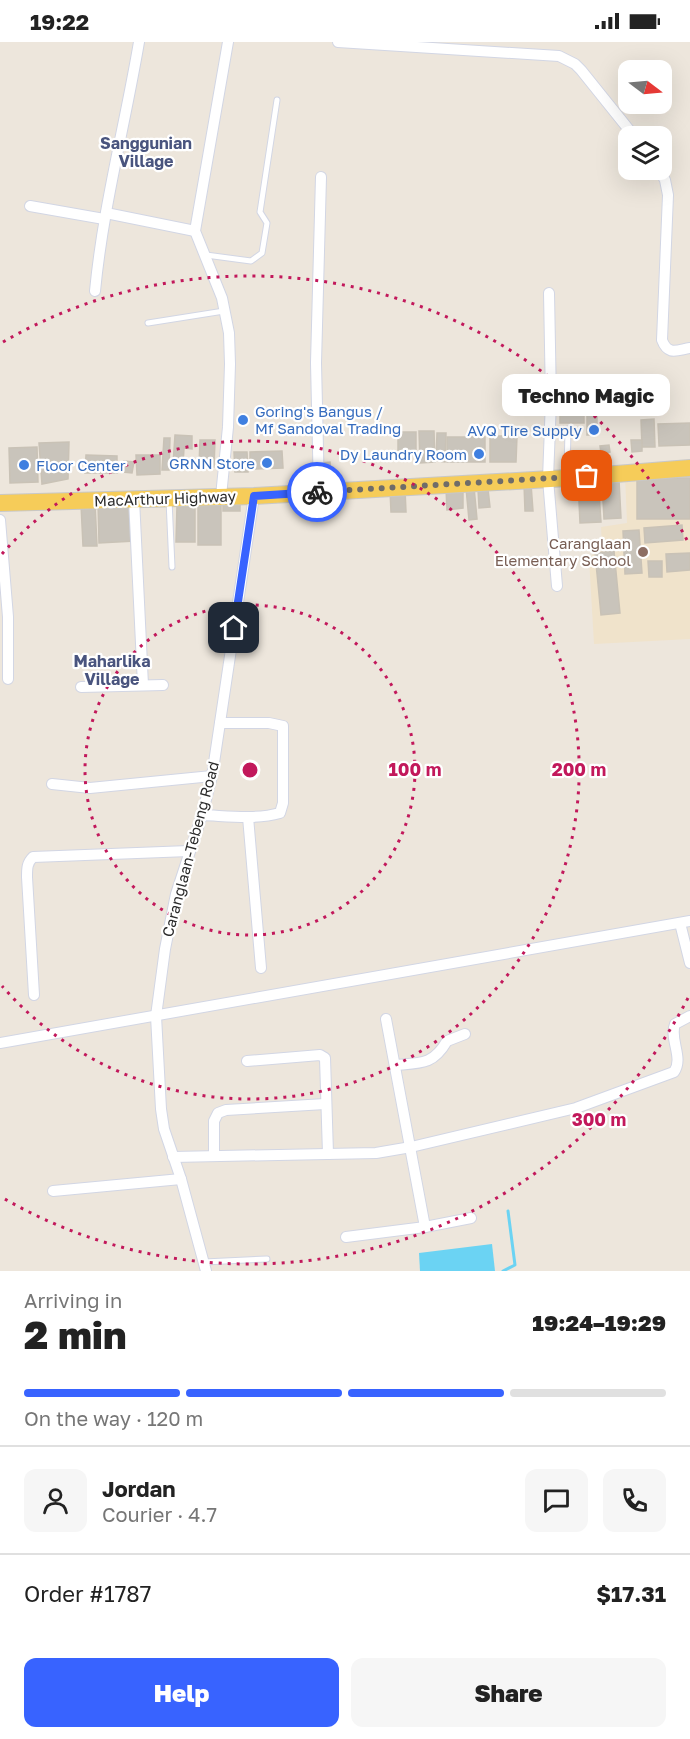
<!DOCTYPE html>
<meta charset="utf-8">
<style>
body{margin:0;font-family:"Golos Text",sans-serif;background:#f6f6f6;color:#222;height:100vh;display:flex;flex-direction:column;font-size:22px;white-space:nowrap}
*{box-sizing:border-box;margin:0}
p{font-size:20px;color:#767676}
.icon{flex:none;width:33px;height:33px;fill:none;stroke:currentColor;stroke-width:2;stroke-linecap:round;stroke-linejoin:round}
.map{position:relative;height:1229px;overflow:hidden}
.drawer{display:flex;flex-direction:column;background:#fff;flex:1}
.drawer>*{flex:none}
.needle{width:39px;rotate:106deg}
.buttons{position:absolute;left:618px;top:18px;display:grid;gap:12px}
.buttons a{display:grid;place-items:center;width:54px;height:54px;border-radius:12px;background:#fff;box-shadow:0 6px 24px #0002;font-size:30px}
.pin{position:absolute;display:grid;place-items:center;width:51px;height:51px;color:#fff;margin:-26px;border-radius:12px;box-shadow:0 3px 9px #0006}
.courier{position:absolute;display:grid;place-items:center;width:60px;height:60px;margin:-30px;border:4px solid #3863ff;border-radius:50%;background:#fff;color:#222;box-shadow:0 2px 8px #0007}
.bubble{position:absolute;height:42px;border-radius:12px;background:#fff;box-shadow:0 6px 24px #0002;font-size:20px;font-weight:800;line-height:42px;text-align:center}
.head em{font-style:normal;font-weight:800}
.head div{display:flex;flex-direction:column-reverse}
.head{display:flex;align-items:center;justify-content:space-between;height:102px;padding:0 24px}
h1{font-size:39px;font-weight:800;line-height:45px}
.bar{display:grid;grid-template-columns:repeat(4,1fr);gap:9px 6px;align-content:center;height:72px;padding:0 24px}
.bar i{height:8px;border-radius:4px;background:#e0e0e0}
.bar .on{background:#3863ff}
.bar p{grid-column:span 4}
.line{display:flex;align-items:center;gap:15px;padding:0 24px;border-top:2px solid #e0e0e0}
.line div{flex:1}
.round{display:grid;place-items:center;flex:none;width:63px;height:63px;border-radius:12px;background:#f6f6f6}
.action{display:flex;gap:12px;margin-top:auto;padding:12px 24px}
.action a{flex:1;height:69px;border-radius:12px;background:#3863ff;color:#fff;font-size:24px;font-weight:800;line-height:69px;text-align:center}
.action a+a{background:#f6f6f6;color:#222}
.status{display:flex;justify-content:space-between;align-items:center;height:42px;padding:0 30px;background:#fff;direction:ltr}
.status svg{height:16px;fill:currentColor}
.map>svg:first-child{display:block}
.education{fill:#f0e3cb}
.water{fill:#6bd3f3}
.lines{fill:none;stroke-linecap:round;stroke-linejoin:round}
.stream{stroke:#6bd3f3;stroke-width:3}
.building{fill:#c9c4bb;stroke:#c9c2b6;stroke-width:1.5}
.lane-casing{stroke:#d2d6e4;stroke-width:7}
.street-casing{stroke:#d2d6e4;stroke-width:12}
.primary-casing{stroke:#c8c8c8;stroke-width:18}
.lane{stroke:#fff;stroke-width:5}
.street{stroke:#fff;stroke-width:10}
.primary{stroke:#f6cc59;stroke-width:16}
.done{stroke:#6f6c69;stroke-width:6;stroke-dasharray:0 10.8}
.route{stroke:#3863ff;stroke-width:8}
.ring{fill:none;stroke:#c2185b;stroke-width:3;stroke-dasharray:3 6}
.shop-dot{fill:#3f7fe0;stroke:#fff;stroke-width:2}
.education-dot{fill:#8d6e63;stroke:#fff;stroke-width:2}
.labels{text-anchor:middle;dominant-baseline:central;stroke-width:4.5;stroke-linejoin:round;paint-order:stroke}
.shop-label{font-size:15px;fill:#366cbe;stroke:#fff;text-anchor:end}
.street-label{font-size:15px;fill:#2b2b2b;stroke:#fff}
.education-label{font-size:15px;fill:#785e54;stroke:#fff;text-anchor:end}
.neighbourhood-label{font-size:16px;font-weight:bold;fill:#49547e;stroke:#fff}
.centre{fill:#c2185b;stroke:#fff;stroke-width:3}
.ring-label{font-size:18px;text-anchor:middle;font-weight:bold;fill:#c2185b;stroke:#fff;stroke-width:4.5;stroke-linejoin:round;paint-order:stroke}
</style>
<div class="status"><b>19:22</b><svg viewBox="0 0 49 12"><path d="M0 12V9h3v3zM5 12V6h3v6zM10 12V3h3v9zM15 12V0h3v12zM26 1h20v11H26zM47 4h2v5h-2z"/></svg></div>
<div class="map">
<svg width="690" height="1229" viewBox="0 0 690 1229">
<rect width="100%" height="100%" fill="#ede6dc"/>
<path class="education" d="M690,428V597L594,602L589,516L602,504L601,485L627,481L625,432Z"/>
<path class="water" d="M492,1202L495,1229H420L419,1211Z"/>
<g class="lines">
<path class="stream" d="M503,1229L515,1223L508,1169"/>
</g>
<g class="building">
<rect x="560" y="348" width="24" height="33"/>
<rect x="587" y="357" width="10" height="36"/>
<path d="M654,377L655,405H642L641,378Z"/>
<path d="M690,381V403L659,404L658,382Z"/>
<path d="M419,389H434L435,420L420,421Z"/>
<rect x="398" y="390" width="18" height="23"/>
<path d="M437,391H446L445,420L436,419Z"/>
<path d="M175,393L192,394V407L184,406L183,423L173,422Z"/>
<path d="M490,394H517L516,420H490Z"/>
<rect x="447" y="395" width="38" height="25"/>
<path d="M164,396H170L169,428H162Z"/>
<path d="M200,398H215L214,425L199,424Z"/>
<path d="M631,398H642V409L632,410Z"/>
<path d="M69,400L68,437L42,442L39,401Z"/>
<path d="M609,403L610,410L601,411L600,404Z"/>
<path d="M37,405L38,440L10,441L9,406Z"/>
<path d="M282,409L283,426L250,427V410Z"/>
<path d="M234,410H247L248,430H235Z"/>
<path d="M86,413L117,414V431H85Z"/>
<path d="M136,413H160V432L137,433Z"/>
<path d="M124,419L134,420L132,431L123,430Z"/>
<path d="M330,420L331,431H323L322,421Z"/>
<rect x="637" y="436" width="53" height="41"/>
<path d="M598,437L601,480L580,481L578,438Z"/>
<path d="M619,438L621,476L604,477L602,439Z"/>
<path d="M524,442H531L533,469H525Z"/>
<path d="M474,445L477,477L469,478L466,446Z"/>
<path d="M405,447L406,470H391L390,448Z"/>
<path d="M446,447H463V466L447,468Z"/>
<path d="M478,447H488L490,465L479,466Z"/>
<path d="M223,457L240,458V469H223Z"/>
<path d="M133,459L135,499L99,501L98,461Z"/>
<path d="M95,461L97,504H83L81,462Z"/>
<rect x="198" y="462" width="23" height="41"/>
<path d="M177,464L195,465V500H176Z"/>
<path d="M682,483L683,498L645,501L644,486Z"/>
<path d="M639,488L642,531L625,532L623,489Z"/>
<path d="M614,509L620,571L601,573L595,511Z"/>
<path d="M690,511V528L667,530L666,512Z"/>
<path d="M648,519H662V535H649Z"/>
</g>
<g class="lines">
<defs>
<g id="lane">
<path d="M206,213L251,219L262,211L267,181L260,170L277,58"/>
<path d="M148,281L224,269"/>
<path d="M567,433L568,387"/>
<path d="M169,458L172,525"/>
<path d="M204,1220L267,1217"/>
</g>
<g id="street">
<path d="M338,0L559,14L575,22L581,28L634,94"/>
<path d="M659,128L665,138L668,153L662,298C668,314 677,308 690,306"/>
<path d="M30,164L104,177"/>
<path d="M106,171L195,189"/>
<path d="M95,249C103,165 125,83 139,0"/>
<path d="M549,251L551,358L548,437L557,544"/>
<path d="M319,450L316,321L321,135"/>
<path d="M221,454L228,385L230,322L229,291L222,256L195,189L228,0"/>
<path d="M134,457L143,643"/>
<path d="M0,478L8,575V637"/>
<path d="M81,645L163,643"/>
<path d="M52,742L90,746L212,734"/>
<path d="M202,773C228,774 255,778 280,771L283,761V684L269,681H220"/>
<path d="M248,775L261,926"/>
<path d="M680,881L690,921"/>
<path d="M34,953L27,835C27,826 27,821 33,815L189,809"/>
<path d="M386,977L425,1185L471,1176"/>
<path d="M0,1001L690,879"/>
<path d="M247,1019L320,1013L325,1016L328,1112"/>
<path d="M395,1023C421,1021 433,1023 447,999L465,992"/>
<path d="M214,1114V1079L218,1071L226,1068L325,1062"/>
<path d="M173,1115L376,1111L411,1105L576,1066L674,1030C684,1016 669,997 675,982L690,974"/>
<path d="M53,1149L181,1137"/>
<path d="M346,1195L425,1185"/>
<path d="M206,1229L181,1137L164,1087L161,1067L156,974L165,907L176,852L202,773L212,734L254,454"/>
</g>
<path id="primary" d="M0,461L254,454L567,436L690,426"/>
</defs>
<use href="#lane" class="lane-casing"/>
<use href="#street" class="street-casing"/>
<use href="#primary" class="primary-casing"/>
<use href="#lane" class="lane"/>
<use href="#street" class="street"/>
<use href="#primary" class="primary"/>
</g>
<g class="lines">
<path class="done" d="M317,450L587,434"/>
<path class="route" d="M234,586L254,454L317,450"/>
</g>
<g class="ring">
<circle cx="250" cy="728" r="165"/>
<path d="M2 512A329 329 0 1 1 2 944"/>
<path d="M688 956A494 494 0 0 1 3 1156M3 300A494 494 0 0 1 688 500"/>
</g>
<g class="shop-dot">
<circle cx="243" cy="378" r="6"/>
<circle cx="594" cy="388" r="6"/>
<circle cx="479" cy="412" r="6"/>
<circle cx="267" cy="421" r="6"/>
<circle cx="24" cy="423" r="6"/>
</g>
<circle class="education-dot" cx="643" cy="510" r="6"/>
<g class="labels">
<g class="shop-label">
<text x="255" y="369" text-anchor="start">Goring's Bangus /<tspan x="255" dy="17">Mf Sandoval Trading</tspan></text>
<text x="582" y="388">AVQ Tire Supply</text>
<text x="467" y="412">Dy Laundry Room</text>
<text x="255" y="421">GRNN Store</text>
<text x="36" y="423" text-anchor="start">Floor Center</text>
</g>
<g class="street-label">
<text transform="translate(165 456) rotate(-2)">MacArthur Highway</text>
<text transform="translate(190 807) rotate(-75)">Caranglaan-Tebeng Road</text>
</g>
<g class="education-label">
<text x="631" y="501">Caranglaan<tspan x="631" dy="17">Elementary School</tspan></text>
</g>
<g class="neighbourhood-label">
<text x="146" y="101">Sanggunian<tspan x="146" dy="18">Village</tspan></text>
<text x="112" y="619">Maharlika<tspan x="112" dy="18">Village</tspan></text>
</g>
</g>
<circle cx="250" cy="728" r="9" class="centre"/>
<g class="ring-label">
<text x="415" y="734">100 m</text>
<text x="579" y="734">200 m</text>
<text x="599" y="1084">300 m</text>
</g>
</svg>
<div class="buttons">
<a><svg class="needle" viewBox="-14 -14 28 28"><path d="M0-13l5 13h-10z" fill="#e53935"/><path d="M0 13l5-13h-10z" fill="#767676"/></svg></a>
<a><svg class="icon" aria-label="layers" viewBox="0 0 24 24"><path d="M12 4l9 5-9 5-9-5zM3 14l9 5 9-5"/></svg></a>
</div>
<div class="pin" style="left:587px;top:434px;background:#ea580c"><svg class="icon" aria-label="bag" viewBox="0 0 24 24"><path d="M5 8h14l-1 12H6zM9 8a3 3 0 0 1 6 0"/></svg></div>
<div class="pin" style="left:234px;top:586px;background:#1f2937"><svg class="icon" aria-label="home" viewBox="0 0 24 24"><path d="M3 11l9-7 9 7M6 9v11h12V9"/></svg></div>
<div class="courier" style="left:317px;top:450px"><svg class="icon" aria-label="bike" viewBox="0 0 24 24"><circle cx="6" cy="16" r="4"/><circle cx="18" cy="16" r="4"/><path d="M6 16l4-8h5l3 8M10 8l3 8H6M13 5h3"/></svg></div>
<div class="bubble" style="left:502px;top:332px;width:168px">Techno Magic</div>
</div>
<section class="drawer">
<div class="head"><div><h1>2 min</h1><p>Arriving in</p></div><em>19:24–19:29</em></div>
<div class="bar"><i class="on"></i><i class="on"></i><i class="on"></i><i></i><p>On the way · 120 m</p></div>
<div class="line" style="height:108px"><a class="round"><svg class="icon" aria-label="person" viewBox="0 0 24 24"><circle cx="12" cy="8" r="4"/><path d="M4 21q1-7 8-7t8 7"/></svg></a><div><b>Jordan</b><p>Courier · 4.7</p></div><a class="round"><svg class="icon" aria-label="chat" viewBox="0 0 24 24"><path d="M4 5h16v11H9l-5 4z"/></svg></a><a class="round"><svg class="icon" aria-label="phone" viewBox="0 0 24 24"><path d="M5 4h4l2 5-3 2q2 4 5 5l2-3 5 2v4C11 20 4 13 5 4z"/></svg></a></div>
<div class="line" style="height:78px"><div>Order #1787</div><b>$17.31</b></div>
<div class="action"><a>Help</a><a>Share</a></div>
</section>
